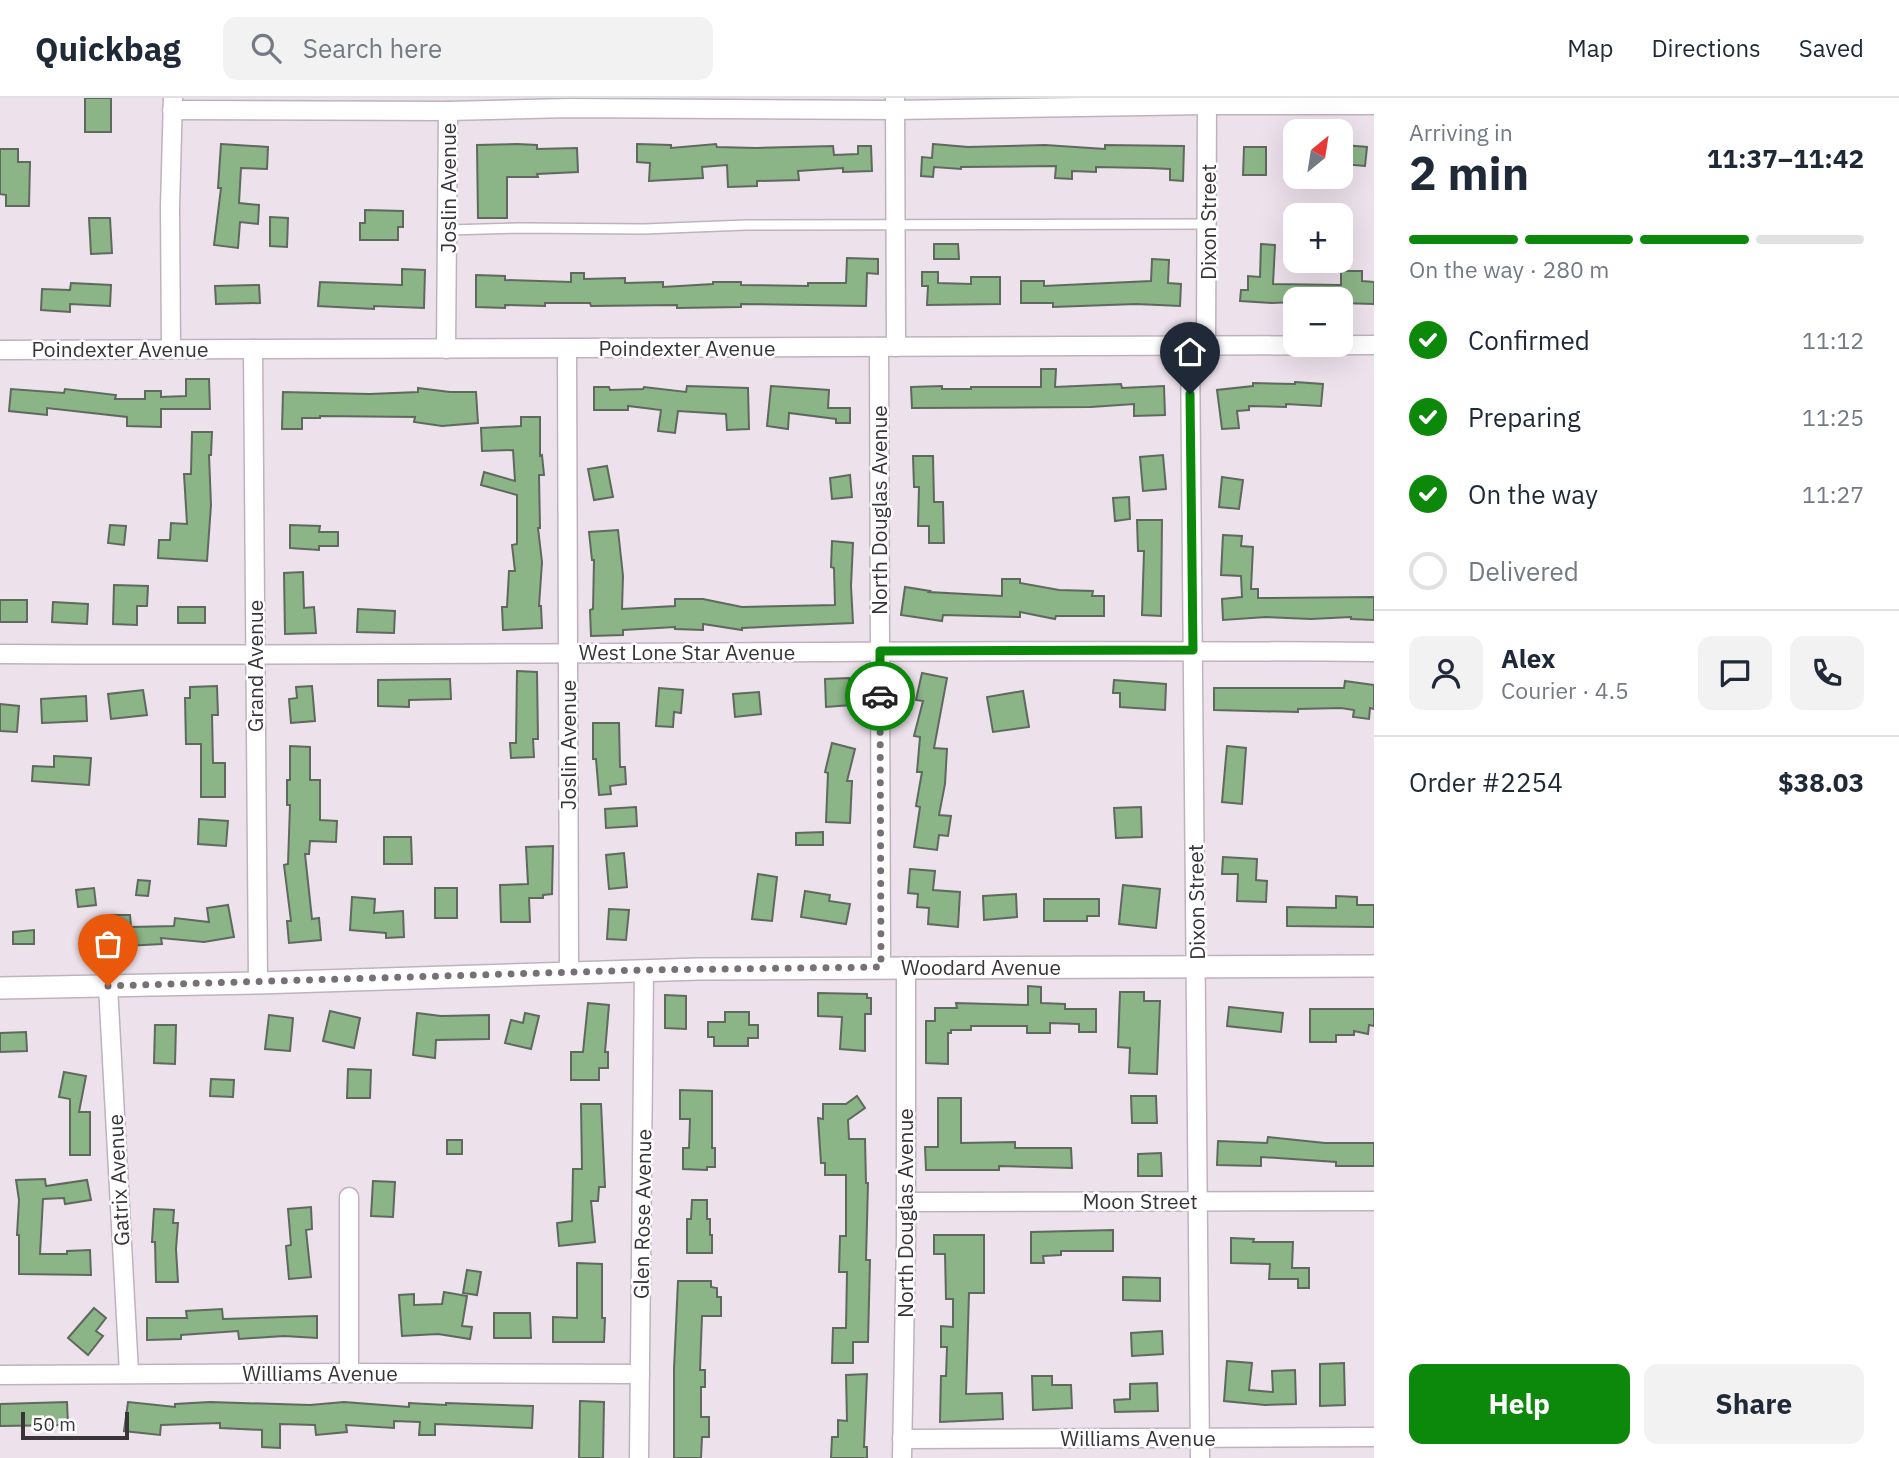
<!DOCTYPE html>
<meta charset="utf-8">
<style>
body{margin:0;font-family:"IBM Plex Sans",sans-serif;background:#f2f2f3;color:#1f2937;height:100vh;display:flex;flex-direction:column;font-size:26px;white-space:nowrap}
*{box-sizing:border-box;margin:0}
p{font-size:23px;color:#747a83}
.icon{flex:none;width:38px;height:38px;fill:none;stroke:currentColor;stroke-width:2;stroke-linecap:round;stroke-linejoin:round}
.map{position:relative;flex:1;overflow:hidden}
.side{display:flex;flex-direction:column;background:#fff;width:525px}
.side>*{flex:none}
.needle{width:46px;rotate:30deg}
.fabs{position:absolute;left:1283px;top:21px;display:grid;gap:14px}
.fabs a{display:grid;place-items:center;width:70px;height:70px;border-radius:14px;background:#fff;box-shadow:0 7px 28px #0002;font-size:35px}
.scale{position:absolute;left:21px;bottom:18px;width:108px;box-sizing:border-box;padding-left:7px;border:4px solid #383438;border-top:0;font-size:19px;line-height:24px;white-space:nowrap;color:#383438;-webkit-text-stroke:5px #fff;paint-order:stroke}
.pin{position:absolute;display:grid;place-items:center;width:60px;height:60px;color:#fff;margin:-72px -30px;border-radius:50% 50% 50% 0;rotate:-45deg;box-shadow:0 0 7px #0007}
.pin .icon{rotate:45deg}
.courier{position:absolute;display:grid;place-items:center;width:70px;height:70px;margin:-35px;border:5px solid #0c880b;border-radius:50%;background:#fff;color:#222;box-shadow:0 2px 9px #0007}
.summary em{font-style:normal;font-weight:700}
.summary div{display:flex;flex-direction:column-reverse}
.summary{display:flex;align-items:center;justify-content:space-between;height:119px;padding:0 35px}
h1{font-size:46px;font-weight:700;line-height:52px}
.bar{display:grid;grid-template-columns:repeat(4,1fr);gap:10px 7px;align-content:center;height:84px;padding:0 35px}
.bar i{height:9px;border-radius:5px;background:#e0e1e3}
.bar .selected{background:#0c880b}
.bar p{grid-column:span 4}
.line{display:flex;align-items:center;gap:18px;padding:0 35px;border-top:2px solid #e0e1e3}
.line div{flex:1}
.round{display:grid;place-items:center;flex:none;width:74px;height:74px;border-radius:14px;background:#f2f2f3}
ol{padding:0 35px;list-style:none}
li{display:flex;align-items:center;gap:21px;height:77px}
li p{margin-inline-start:auto}
li .icon{padding:7px;border-radius:50%;background:#0c880b;color:#fff;stroke-width:4}
li:last-child{color:#747a83}
li i{width:38px;height:38px;border:4px solid #e0e1e3;border-radius:50%}
.action{display:flex;gap:14px;margin-top:auto;padding:14px 35px}
.action a{flex:1;height:80px;border-radius:14px;background:#0c880b;color:#fff;font-size:28px;font-weight:700;line-height:80px;text-align:center}
.action a+a{background:#f2f2f3;color:#1f2937}
header{display:flex;align-items:center;gap:42px;box-sizing:border-box;height:98px;padding:0 35px;background:#fff;border-bottom:2px solid #e0e1e3}
header strong{font-size:33px}
nav{display:flex;gap:38px;margin-inline-start:auto;font-size:24px}
.search{width:490px;height:63px;background:#f2f2f3;display:flex;align-items:center;gap:18px;box-sizing:border-box;padding:0 24px;border-radius:14px;color:#747a83;font-size:26px}
main{display:flex;flex:1;min-height:0}
.map>svg:first-child{display:block}
.building{fill:#8bb487;stroke:#5f695e;stroke-width:2}
.lines{fill:none;stroke-linecap:round;stroke-linejoin:round}
.service-casing{stroke:#beb3bd;stroke-width:12}
.minor-casing{stroke:#beb3bd;stroke-width:21}
.tertiary-casing{stroke:#beb3bd;stroke-width:24}
.service{stroke:#fff;stroke-width:9}
.minor{stroke:#fff;stroke-width:18}
.tertiary{stroke:#fff;stroke-width:21}
.done{stroke:#777177;stroke-width:7;stroke-dasharray:0 12.6}
.route{stroke:#0c880b;stroke-width:9}
.labels{text-anchor:middle;dominant-baseline:central;stroke-width:5;stroke-linejoin:round;paint-order:stroke}
.street-label{font-size:21px;fill:#383438;stroke:#fff}
</style>
<header>
<strong>Quickbag</strong>
<div class="search"><svg class="icon" aria-label="search" viewBox="0 0 24 24"><circle cx="10" cy="10" r="6"/><path d="M15 15l6 6"/></svg>Search here</div>
<nav><a>Map</a><a>Directions</a><a>Saved</a></nav>
</header>
<main>
<div class="map">
<svg width="1374" height="1360" viewBox="0 0 1374 1360">
<rect width="100%" height="100%" fill="#ede1ec"/>
<g class="building">
<rect x="85" y="0" width="26" height="34"/>
<path d="M221,46L268,49L267,71L241,70L239,105L259,107L258,126L240,124L238,150L214,147L221,90H218Z"/>
<path d="M517,46L537,47V51L577,50L578,74L537,76L538,79H507V120H478L477,47Z"/>
<path d="M637,46L671,47V50L716,46L717,49L756,50L833,48L834,57L858,56V48H871L872,73L843,74V70L798,73L799,82L757,83V88L728,89L727,67L702,69L703,80L649,83L650,65L637,64Z"/>
<path d="M933,46L968,49L1045,47L1105,51V47L1184,48L1183,83L1170,82V71L1148,70L1096,69V74L1072,73V81L1055,80L1056,68L961,69V71L934,69L933,79L921,78L922,59L932,60Z"/>
<path d="M1344,47L1367,49L1365,68L1342,66Z"/>
<path d="M1244,49H1266V77H1243Z"/>
<path d="M0,51H18V64H30L29,108H6V97L0,96Z"/>
<path d="M365,112L403,113V129H398V142H360V125H365Z"/>
<path d="M270,119L288,120L287,149L270,148Z"/>
<path d="M89,120H110L112,155L91,156Z"/>
<path d="M934,146H958L959,161H934Z"/>
<path d="M1261,146L1275,147L1273,186L1341,187V173H1362V183L1374,184V206L1340,205V201H1295V204L1272,205L1240,203L1241,192H1248V178L1260,179Z"/>
<path d="M847,160L878,161V176L867,175L866,208L741,206V209L677,210V207L591,208L590,205H545V208L505,207V210L476,209V177L505,178V182L571,184V175H584V181L625,180V185L663,184V189L713,186V184H741V187L808,188V185H846Z"/>
<path d="M1152,161L1169,162L1168,185L1181,186L1180,208L1136,206L1053,209V205H1021V183H1044V188L1151,183Z"/>
<path d="M402,171L425,172L424,210L374,208V211L318,208L320,184L402,187Z"/>
<path d="M922,174H938V185L971,186V179H1000V206L927,207L928,188H922Z"/>
<path d="M71,185L111,187L110,208L70,206V214L41,212L42,191L70,192Z"/>
<path d="M259,187L260,205L216,206L215,188Z"/>
<path d="M1041,271H1056L1055,289L1121,286L1122,290L1164,288L1165,317L1134,318V306L1091,309L912,310L911,289L942,288V291H971V289H1041Z"/>
<path d="M186,281H209L210,311H161V329L127,328V319L47,310V317L9,313L11,291L64,295L65,291L116,297L115,301H145V293H161V299L186,298Z"/>
<path d="M1295,284L1323,286L1321,308L1286,306V309L1249,308V312L1237,313L1239,330L1222,331L1217,292L1253,288V285L1295,286Z"/>
<path d="M687,288L748,290L749,331L727,332L726,316L678,313L675,335L658,333L661,312L628,308V312H594V289H609L610,292L643,291L644,289L686,294Z"/>
<path d="M771,288L829,292L828,310H850V325H836V321L789,315L788,331L767,328Z"/>
<path d="M418,290L450,294H476L478,325L442,328L414,324L415,319L320,318V320H302V331H282L283,294L370,296L418,294Z"/>
<path d="M521,319H540V358L542,357L544,377H539L540,430H538L542,464L539,508H541L542,530L503,532L502,509H507L509,473H515L512,447L517,446V397L481,387L484,374L515,383L513,352L482,353L481,330L521,328Z"/>
<path d="M192,334H212L211,357H209L211,407L207,463L158,460L159,442H170L171,425L187,426L184,376H191Z"/>
<path d="M1163,357L1166,391L1143,393L1140,359Z"/>
<path d="M913,358H933L934,404H943L944,445H929V428H918L919,389H914Z"/>
<path d="M607,368L613,399L594,402L588,371Z"/>
<path d="M850,377L852,399L832,401L830,380Z"/>
<path d="M1222,379L1243,382L1239,411L1219,409Z"/>
<path d="M1129,399L1130,421L1115,423L1113,400Z"/>
<path d="M1137,422H1162L1161,518L1142,517L1144,453H1138Z"/>
<path d="M110,427L126,428L124,447L108,445Z"/>
<path d="M290,427L320,428L319,434H338V448H319V452L290,450Z"/>
<path d="M618,432L623,478L622,511L675,508V501H703L742,509L835,507L834,470L831,469L832,443L853,445L851,488L853,525L782,528L742,530V532L703,526V532L675,531V529L623,532V537L591,538L590,512L593,511L594,462H592L589,434Z"/>
<path d="M1223,437L1242,438L1241,448L1253,449L1251,491H1258V500L1374,499V522L1351,521V519L1311,521L1266,519L1223,522L1222,501L1242,499L1241,478L1221,477Z"/>
<path d="M303,474L304,510L314,509L316,535L285,536L284,475Z"/>
<path d="M1002,481H1020V485L1059,492L1093,493L1092,498H1104V518H1056L1055,521L1020,514V519L943,517L942,523L901,517L905,489L930,493L929,494L1002,498Z"/>
<path d="M114,487L148,488L147,508H137V527L113,526Z"/>
<rect x="0" y="502" width="27" height="22"/>
<path d="M53,504L88,506L87,526L52,524Z"/>
<rect x="178" y="509" width="27" height="16"/>
<path d="M358,511L395,513L394,535L357,534Z"/>
<path d="M517,573L537,574L538,641H533L534,659L511,660L510,645H516Z"/>
<path d="M922,575L947,580L934,650L947,651L945,686L939,717L951,718L948,738L939,737L937,752L914,749L920,709L916,708L922,674H917L920,639L914,638L923,603L916,602Z"/>
<path d="M849,580L851,607L826,609L825,581Z"/>
<path d="M450,581L451,601L409,602V609L378,608V582Z"/>
<path d="M1114,582L1166,586L1165,612L1120,609V595H1113Z"/>
<path d="M1345,583L1374,587V611L1370,610L1369,621L1353,619L1354,612L1341,610L1298,611V614L1214,612V590H1344Z"/>
<path d="M217,588L218,617H212L213,665H225V699H201V646H186L185,600H190V589Z"/>
<path d="M312,588L315,623L291,625L289,601L297,600L296,589Z"/>
<path d="M659,590L683,592L681,615L674,614L673,629L656,628Z"/>
<path d="M143,592L147,617L111,621L108,596Z"/>
<path d="M1023,593L1029,629L993,634L987,599Z"/>
<path d="M759,594L761,616L735,619L733,596Z"/>
<path d="M86,598L87,623L42,625L41,601Z"/>
<path d="M0,606L19,608L17,634L0,633Z"/>
<path d="M593,625H619L620,669H625L626,686L610,688L611,696L599,697L596,661H593Z"/>
<path d="M832,645L855,651L847,683H852L850,725L826,724L828,675L825,674Z"/>
<path d="M290,648L310,649V682H320V722L337,723L336,744L310,743L309,756H305L312,821L319,820L321,842L289,845L287,823H291L284,767L288,766L290,707H287V682H290Z"/>
<path d="M1227,648L1246,650L1242,706L1222,704Z"/>
<path d="M54,658L91,660L89,687L32,683L33,668L54,669Z"/>
<path d="M636,709L637,728L606,730L605,711Z"/>
<path d="M1141,709L1142,739L1116,740L1114,710Z"/>
<path d="M199,721L228,723L226,748L198,746Z"/>
<path d="M823,734V747H796V735Z"/>
<path d="M384,739H411L412,766H384Z"/>
<path d="M553,748L552,796L543,797V800H529L530,824H501L500,787L528,786L526,749Z"/>
<path d="M624,755L627,789L609,791L606,757Z"/>
<path d="M1223,759L1257,761L1256,782L1267,783L1266,804L1237,803L1238,776H1222Z"/>
<path d="M910,771L935,773L933,792L960,794L958,829L928,826L929,810L917,809L918,796L908,795Z"/>
<path d="M758,776L777,779L772,823L752,821Z"/>
<path d="M138,782L150,783L148,798L136,797Z"/>
<path d="M1123,787L1160,791L1156,830L1119,826Z"/>
<path d="M94,790L96,807L78,809L76,792Z"/>
<rect x="435" y="790" width="22" height="30"/>
<path d="M805,793L830,797L829,803L850,806L846,826L801,819Z"/>
<path d="M1016,796L1017,819L984,822L983,798Z"/>
<path d="M1336,798L1357,799V807H1374V829L1287,828V809L1336,810Z"/>
<path d="M352,799L375,801L374,815L403,813L404,839L386,840V835L350,832Z"/>
<path d="M1044,801H1099V818H1087V823H1044Z"/>
<path d="M228,807L234,839L204,844L161,840L162,846L105,849L104,828L112,827L111,817H130L131,829L174,828L175,820L209,824L207,810Z"/>
<path d="M609,811L629,812L626,842L607,841Z"/>
<path d="M34,832V846H13V834Z"/>
<path d="M1028,888L1041,889V905L1065,906V911H1096V934H1079V926L1050,925V935H1027V928H971V932H951V935H948V966L926,965V923H935V910H957L956,905L1028,907Z"/>
<path d="M1120,894H1144V903H1160L1157,976L1129,975L1130,950L1118,949Z"/>
<path d="M818,895L867,896V900H871V916H865V953L840,951L842,919L818,918Z"/>
<path d="M665,897L686,898V931L665,930Z"/>
<path d="M588,905L609,907L605,954H608V970H599V982H571V954H583Z"/>
<path d="M1229,909L1283,915L1281,934L1227,928Z"/>
<path d="M1310,911H1374V928L1369,927L1368,936L1354,933V937H1336V944H1310Z"/>
<path d="M330,913L360,920L354,950L323,943Z"/>
<path d="M725,914H749V927H758V940H748V948H714V939H708V924H725Z"/>
<path d="M417,915L441,918L489,917V941L436,942L435,960L413,957Z"/>
<path d="M525,915L539,918L531,951L505,945L511,922L523,925Z"/>
<path d="M269,917L293,920L290,953L265,951Z"/>
<path d="M155,927H176L175,966L154,965Z"/>
<path d="M26,934L27,953L0,954V935Z"/>
<path d="M348,971L371,972L370,1000H347Z"/>
<path d="M64,974L86,978L79,1014H90V1057H70V1001L59,999Z"/>
<path d="M211,981L234,982L233,999L210,998Z"/>
<path d="M680,992L712,993V1050H715V1069H707V1072L683,1071V1050H689L690,1021H680Z"/>
<path d="M857,998L865,1010L848,1022L849,1041H865L866,1085H868L866,1162H870L868,1244H853V1265H832L833,1230H846L847,1174H839L840,1138H846V1077H825V1065H821L818,1020L823,1021V1006H846Z"/>
<path d="M1131,998H1156L1157,1025H1132Z"/>
<path d="M938,1000H961V1045L1015,1044V1050H1071L1072,1070L999,1068V1072H926L925,1049H938Z"/>
<path d="M581,1006H601L605,1089H599L598,1103H591L595,1144L559,1148L557,1125L572,1123L573,1071H582Z"/>
<path d="M1268,1039L1325,1045H1374V1068H1336V1064L1261,1059V1068L1217,1067L1218,1043L1267,1045Z"/>
<rect x="447" y="1042" width="15" height="14"/>
<path d="M1161,1055L1162,1078H1138V1056Z"/>
<path d="M45,1081L46,1088L87,1082L91,1102L65,1106L64,1100L43,1101L40,1156H67V1153L90,1152L91,1177L19,1176V1137H17L19,1102L16,1082Z"/>
<path d="M373,1083L395,1084L393,1119L371,1118Z"/>
<path d="M692,1102H707V1121H710V1137H712V1155H687V1121H691Z"/>
<path d="M311,1109L312,1131L306,1132L311,1179L289,1181L286,1148L291,1147L288,1111Z"/>
<path d="M154,1111L174,1112L173,1125H178L176,1151L178,1184H156L155,1144H152Z"/>
<path d="M1113,1132V1153H1061V1157L1043,1158L1044,1165H1031V1134Z"/>
<path d="M934,1137H984V1195H969L966,1296L1002,1295L1003,1321L940,1324L941,1278H946L947,1249H941V1228L953,1229V1201H946L945,1156H934Z"/>
<path d="M1231,1140L1254,1141L1253,1144H1293L1292,1170H1309V1190H1298V1181H1269L1270,1166L1231,1165Z"/>
<path d="M577,1165L602,1166V1220H605L604,1244H553V1219L577,1220Z"/>
<path d="M467,1172L481,1174L477,1197L463,1195Z"/>
<path d="M1123,1179L1160,1180V1203L1123,1202Z"/>
<path d="M678,1183H711V1189L717,1190V1199H721V1218H702L700,1272H705V1289H701V1319H709V1339H702L701,1360H674V1271Z"/>
<path d="M444,1194L467,1198L462,1228L472,1229L470,1241L438,1236L402,1238L399,1197L414,1196V1207L442,1206Z"/>
<path d="M94,1210L106,1220L96,1233L103,1238L88,1257L68,1240Z"/>
<path d="M222,1211L223,1221L317,1218V1240L284,1238L239,1241L238,1233L181,1237V1241L147,1242V1220H187L186,1213Z"/>
<path d="M494,1215H530L531,1240H494Z"/>
<path d="M1162,1233L1163,1256L1132,1258L1131,1235Z"/>
<path d="M1227,1263L1252,1265L1249,1292L1273,1294L1272,1273L1295,1272L1296,1306L1265,1307L1224,1303Z"/>
<path d="M1344,1265L1345,1307L1320,1308V1266Z"/>
<path d="M867,1276L864,1349H867V1360H831L832,1339H838V1322L847,1323L846,1277Z"/>
<path d="M1032,1278H1052V1287H1071L1072,1310L1033,1312Z"/>
<path d="M1157,1285L1158,1313L1115,1314L1114,1302L1130,1301V1286Z"/>
<path d="M580,1303L604,1304L603,1360H579Z"/>
<path d="M67,1304L68,1327L0,1328V1306Z"/>
<path d="M128,1304L175,1309V1306L210,1304L310,1307L344,1304L409,1309V1305L446,1307V1305L533,1308L532,1330L435,1326V1337H419L420,1324L394,1323V1330L346,1327L347,1334L316,1337L315,1327L280,1326V1350L262,1349V1332L220,1330V1325L161,1327L160,1337L124,1333Z"/>
</g>
<g class="lines">
<defs>
<path id="service" d="M448,132L520,130L644,131L746,127L1208,126"/>
<g id="minor">
<path d="M895,0L896,249"/>
<path d="M172,12L448,13L569,10L895,12L1207,7H1374"/>
<path d="M1190,248L1200,1360"/>
<path d="M1206,248L1207,0"/>
<path d="M879,249L881,869"/>
<path d="M171,251L170,109L173,0"/>
<path d="M253,251L258,885"/>
<path d="M446,251L448,13"/>
<path d="M567,251L569,875"/>
<path d="M0,252L1374,247"/>
<path d="M0,556C458,559 916,550 1374,554"/>
<path d="M108,888L129,1275"/>
<path d="M907,1104L1374,1103"/>
<path d="M349,1275V1099"/>
<path d="M0,1277L349,1275L640,1276"/>
<path d="M902,1341L1374,1339"/>
<path d="M639,1360L644,872"/>
<path d="M902,1360L906,1141V869"/>
</g>
<path id="tertiary" d="M0,890L258,885L699,871L1374,868"/>
</defs>
<use href="#service" class="service-casing"/>
<use href="#minor" class="minor-casing"/>
<use href="#tertiary" class="tertiary-casing"/>
<use href="#service" class="service"/>
<use href="#minor" class="minor"/>
<use href="#tertiary" class="tertiary"/>
</g>
<g class="lines">
<path class="done" d="M108,888L645,872L881,869L880,598"/>
<path class="route" d="M880,598V553L1193,552L1190,296"/>
</g>
<g class="labels">
<g class="street-label">
<text transform="translate(448 90) rotate(-90)">Joslin Avenue</text>
<text transform="translate(1208 124) rotate(-90)">Dixon Street</text>
<text x="687" y="250">Poindexter Avenue</text>
<text x="120" y="251">Poindexter Avenue</text>
<text transform="translate(879 412) rotate(-90)">North Douglas Avenue</text>
<text x="687" y="554">West Lone Star Avenue</text>
<text transform="translate(255 568) rotate(-90)">Grand Avenue</text>
<text transform="translate(568 647) rotate(-90)">Joslin Avenue</text>
<text transform="translate(1196 804) rotate(-91)">Dixon Street</text>
<text x="981" y="869">Woodard Avenue</text>
<text transform="translate(118 1082) rotate(-93)">Gatrix Avenue</text>
<text x="1140" y="1103">Moon Street</text>
<text transform="translate(905 1115) rotate(-90)">North Douglas Avenue</text>
<text transform="translate(642 1116) rotate(-89)">Glen Rose Avenue</text>
<text x="320" y="1275">Williams Avenue</text>
<text x="1138" y="1340">Williams Avenue</text>
</g>
</g>
</svg>
<div class="fabs">
<a><svg class="needle" viewBox="-14 -14 28 28"><path d="M0-13l5 13h-10z" fill="#e53935"/><path d="M0 13l5-13h-10z" fill="#747a83"/></svg></a>
<a>+</a>
<a>−</a>
</div>
<div class="scale">50 m</div>
<div class="pin" style="left:108px;top:888px;background:#ea580c"><svg class="icon" aria-label="bag" viewBox="0 0 24 24"><path d="M5 8h14l-1 12H6zM9 8a3 3 0 0 1 6 0"/></svg></div>
<div class="pin" style="left:1190px;top:296px;background:#1f2937"><svg class="icon" aria-label="home" viewBox="0 0 24 24"><path d="M3 11l9-7 9 7M6 9v11h12V9"/></svg></div>
<div class="courier" style="left:880px;top:598px"><svg class="icon" aria-label="car" viewBox="0 0 24 24"><path d="M5 17H2v-5l4-1 3-4h7l3 4 3 1v5h-3M9 17h6M6 11h13"/><circle cx="7" cy="17" r="2"/><circle cx="17" cy="17" r="2"/></svg></div>
</div>
<section class="side">
<div class="summary"><div><h1>2 min</h1><p>Arriving in</p></div><em>11:37–11:42</em></div>
<div class="bar"><i class="selected"></i><i class="selected"></i><i class="selected"></i><i></i><p>On the way · 280 m</p></div>
<ol>
<li><svg class="icon" aria-label="check" viewBox="0 0 24 24"><path d="M5 12l5 5 9-10"/></svg>Confirmed<p>11:12</p></li>
<li><svg class="icon" aria-label="check" viewBox="0 0 24 24"><path d="M5 12l5 5 9-10"/></svg>Preparing<p>11:25</p></li>
<li><svg class="icon" aria-label="check" viewBox="0 0 24 24"><path d="M5 12l5 5 9-10"/></svg>On the way<p>11:27</p></li>
<li><i></i>Delivered</li>
</ol>
<div class="line" style="height:126px"><a class="round"><svg class="icon" aria-label="person" viewBox="0 0 24 24"><circle cx="12" cy="8" r="4"/><path d="M4 21q1-7 8-7t8 7"/></svg></a><div><b>Alex</b><p>Courier · 4.5</p></div><a class="round"><svg class="icon" aria-label="chat" viewBox="0 0 24 24"><path d="M4 5h16v11H9l-5 4z"/></svg></a><a class="round"><svg class="icon" aria-label="phone" viewBox="0 0 24 24"><path d="M5 4h4l2 5-3 2q2 4 5 5l2-3 5 2v4C11 20 4 13 5 4z"/></svg></a></div>
<div class="line" style="height:91px"><div>Order #2254</div><b>$38.03</b></div>
<div class="action"><a>Help</a><a>Share</a></div>
</section>
</main>
